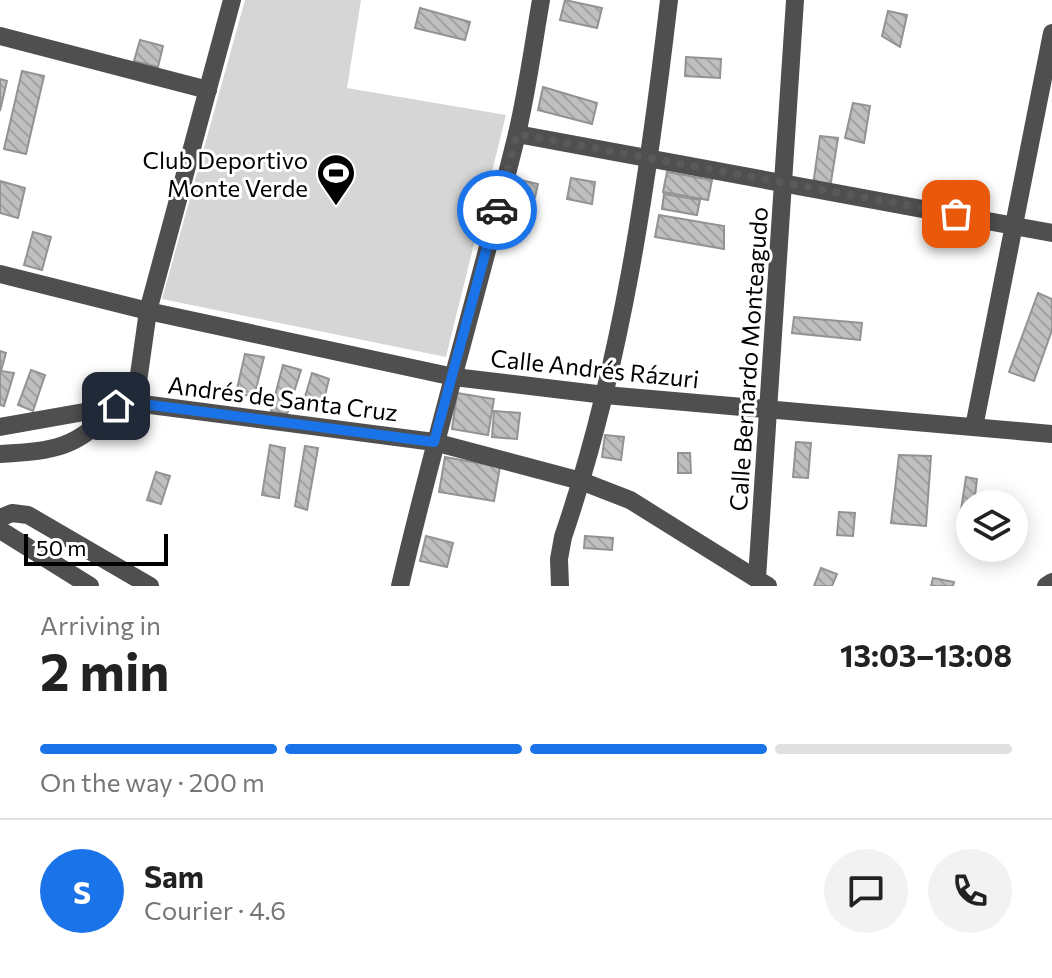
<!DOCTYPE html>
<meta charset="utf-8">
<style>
body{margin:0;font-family:Commissioner,sans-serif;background:#f2f2f2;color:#222;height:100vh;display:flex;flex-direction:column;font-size:30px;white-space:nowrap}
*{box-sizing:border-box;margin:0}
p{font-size:26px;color:#767676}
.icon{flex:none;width:44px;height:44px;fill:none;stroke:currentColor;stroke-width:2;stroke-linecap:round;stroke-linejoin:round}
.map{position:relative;height:586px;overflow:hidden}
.panel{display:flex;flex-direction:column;background:#fff;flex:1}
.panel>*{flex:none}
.fabs{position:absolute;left:956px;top:490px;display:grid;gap:16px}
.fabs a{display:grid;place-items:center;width:72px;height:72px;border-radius:50%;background:#fff;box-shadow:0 4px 20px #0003;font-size:40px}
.scale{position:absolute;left:24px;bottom:20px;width:144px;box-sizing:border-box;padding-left:8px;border:4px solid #000;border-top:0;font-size:22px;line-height:28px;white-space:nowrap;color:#000;-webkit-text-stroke:6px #fff;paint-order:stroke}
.pin{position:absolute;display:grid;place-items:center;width:68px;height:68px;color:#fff;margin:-34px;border-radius:16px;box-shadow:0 4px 12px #0006}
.courier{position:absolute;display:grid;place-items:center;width:80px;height:80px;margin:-40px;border:6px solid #1a73e8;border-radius:50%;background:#fff;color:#222;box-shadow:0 2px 10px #0007}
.head em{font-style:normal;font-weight:700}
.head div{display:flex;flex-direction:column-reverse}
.head{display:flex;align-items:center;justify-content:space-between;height:136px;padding:0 40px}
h1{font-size:52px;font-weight:700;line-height:60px}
.bar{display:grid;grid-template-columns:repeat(4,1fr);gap:12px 8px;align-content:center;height:96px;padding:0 40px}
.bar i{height:10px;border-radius:6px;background:#e0e0e0}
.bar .active{background:#1a73e8}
.bar p{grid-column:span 4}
.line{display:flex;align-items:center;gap:20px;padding:0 40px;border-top:2px solid #e0e0e0}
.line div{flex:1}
.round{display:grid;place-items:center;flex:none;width:84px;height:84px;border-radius:42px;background:#f2f2f2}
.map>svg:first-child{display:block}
.garden{fill:#d6d6d6}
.building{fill:url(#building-back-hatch);stroke:#939393;stroke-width:2}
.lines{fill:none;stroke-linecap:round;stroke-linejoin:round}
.minor{stroke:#4f4f4f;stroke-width:18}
.done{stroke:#595959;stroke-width:8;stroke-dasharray:0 14.4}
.route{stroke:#1a73e8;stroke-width:10}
.labels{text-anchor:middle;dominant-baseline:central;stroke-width:6;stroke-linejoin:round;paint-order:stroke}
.poi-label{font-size:24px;fill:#000;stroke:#fff;text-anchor:end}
.street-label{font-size:24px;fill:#000;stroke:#fff}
</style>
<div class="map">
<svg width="1052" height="586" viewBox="0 0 1052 586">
<defs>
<pattern id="building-back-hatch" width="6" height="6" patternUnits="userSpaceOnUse" patternTransform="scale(2)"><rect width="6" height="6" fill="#bfbfbf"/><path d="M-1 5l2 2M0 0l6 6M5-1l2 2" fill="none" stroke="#a2a2a2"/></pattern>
</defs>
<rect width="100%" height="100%" fill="#fff"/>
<path class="garden" d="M245,0H361L347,88L506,115L446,357L162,299Z"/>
<g class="building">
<path d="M565,0L602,8L597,28L560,20Z"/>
<path d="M420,8L470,22L465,40L415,28Z"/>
<path d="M888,11L907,15L900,47L882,36Z"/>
<path d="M140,40L163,46L158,67L134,61Z"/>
<path d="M686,57L721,59L720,78L685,76Z"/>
<path d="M22,71L44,76L26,154L4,149Z"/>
<path d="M0,79L7,81L0,111Z"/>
<path d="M543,87L597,103L592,124L538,110Z"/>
<path d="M853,103L870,106L864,143L845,138Z"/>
<path d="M820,136L838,138L830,188L813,185Z"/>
<path d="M667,172L712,180L708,200L663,192Z"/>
<path d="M571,178L595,182L592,204L567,199Z"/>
<path d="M516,179L538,184L535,197L513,192Z"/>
<path d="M0,181L25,188L18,218L0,213Z"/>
<path d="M664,194L700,200L697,215L662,209Z"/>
<path d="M659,215L724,226V249L655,237Z"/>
<path d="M33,232L51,237L42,270L24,265Z"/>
<path d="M1038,293L1052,299V330L1034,381L1009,372Z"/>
<path d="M794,317L862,323L860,340L792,333Z"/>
<path d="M0,351L6,353L1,371L14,373L4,406L0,405Z"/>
<path d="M245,354L264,357L254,397L236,393Z"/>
<path d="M283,365L301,370L287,414L271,411Z"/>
<path d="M31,370L45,375L33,411L18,405Z"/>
<path d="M312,373L329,379L321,412L302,407Z"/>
<path d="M457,393L494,399L488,435L452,429Z"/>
<path d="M494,411L520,413L517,439L492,437Z"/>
<path d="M605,435L624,437L621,460L602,457Z"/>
<path d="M796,442L811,443L808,478L793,477Z"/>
<path d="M270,445L285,448L279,498L262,495Z"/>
<path d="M305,446L318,448L307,510L295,506Z"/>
<path d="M678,453H690L691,473H678Z"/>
<path d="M899,455L931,456L926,526L891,523Z"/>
<path d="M445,457L500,467L494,501L439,492Z"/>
<path d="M156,472L170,476L161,504L147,500Z"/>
<path d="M966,477L977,479L974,504H970V532L958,530Z"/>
<path d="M839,512L855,513L853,536L837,535Z"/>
<path d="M426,536L453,543L447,567L420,561Z"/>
<path d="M585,536L613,538L612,550L584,548Z"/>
<path d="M821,568L837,574L832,586H814Z"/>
<path d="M933,578L954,582L953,586H931Z"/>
</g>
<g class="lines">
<g class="minor">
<path d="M0,36L208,90"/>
<path d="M517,134L1052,233"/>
<path d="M0,274L148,311L454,377L605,395L1052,434"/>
<path d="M135,403L148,311L232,0"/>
<path d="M0,427L135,403L434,442L581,481L630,500L768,586"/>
<path d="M974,427L1052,33"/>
<path d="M0,454C55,451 78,448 116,406"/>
<path d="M0,518L12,513L28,515L150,586"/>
<path d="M0,530L90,586"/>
<path d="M757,578L795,0"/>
<path d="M400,586C435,436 479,288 516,138C527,93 533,46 541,0"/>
<path d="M560,586L559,559L563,537C622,364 648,181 669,0"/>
<path d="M1046,586L1052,582"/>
</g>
</g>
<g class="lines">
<path class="done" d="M497,210L517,134L956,214"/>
<path class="route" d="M116,406L135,403L434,442L497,210"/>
</g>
<defs>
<symbol id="stadium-pin" viewBox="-11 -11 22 30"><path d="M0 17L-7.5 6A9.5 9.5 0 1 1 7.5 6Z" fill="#000" stroke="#fff"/><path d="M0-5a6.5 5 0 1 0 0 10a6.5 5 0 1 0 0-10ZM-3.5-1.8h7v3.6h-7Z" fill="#fff"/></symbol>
</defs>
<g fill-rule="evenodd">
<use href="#stadium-pin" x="314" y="151" width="44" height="60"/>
</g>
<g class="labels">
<g class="poi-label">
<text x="308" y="159">Club Deportivo<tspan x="308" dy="28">Monte Verde</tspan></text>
</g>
<g class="street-label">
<text transform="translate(748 359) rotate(-86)">Calle Bernardo Monteagudo</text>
<text transform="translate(595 368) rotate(6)">Calle Andrés Rázuri</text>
<text transform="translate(283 398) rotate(7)">Andrés de Santa Cruz</text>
</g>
</g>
</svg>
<div class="fabs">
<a><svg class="icon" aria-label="layers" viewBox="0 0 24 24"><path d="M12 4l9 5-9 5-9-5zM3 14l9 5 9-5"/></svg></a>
</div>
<div class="scale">50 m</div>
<div class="pin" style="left:956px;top:214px;background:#ea580c"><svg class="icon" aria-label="bag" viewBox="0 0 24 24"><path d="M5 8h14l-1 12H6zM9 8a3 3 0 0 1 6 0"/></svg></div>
<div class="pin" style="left:116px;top:406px;background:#1f2937"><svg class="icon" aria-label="home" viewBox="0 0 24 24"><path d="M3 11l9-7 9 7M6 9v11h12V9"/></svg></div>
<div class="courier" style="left:497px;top:210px"><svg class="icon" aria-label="car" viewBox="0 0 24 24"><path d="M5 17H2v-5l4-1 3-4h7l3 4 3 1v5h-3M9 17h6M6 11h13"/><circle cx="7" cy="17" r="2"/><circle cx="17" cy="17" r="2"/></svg></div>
</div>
<section class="panel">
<div class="head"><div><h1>2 min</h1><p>Arriving in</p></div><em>13:03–13:08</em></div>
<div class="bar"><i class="active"></i><i class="active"></i><i class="active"></i><i></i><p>On the way · 200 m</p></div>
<div class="line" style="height:144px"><b class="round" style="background:#1a73e8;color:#fff">S</b><div><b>Sam</b><p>Courier · 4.6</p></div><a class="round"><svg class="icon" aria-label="chat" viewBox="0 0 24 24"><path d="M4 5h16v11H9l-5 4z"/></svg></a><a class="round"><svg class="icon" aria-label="phone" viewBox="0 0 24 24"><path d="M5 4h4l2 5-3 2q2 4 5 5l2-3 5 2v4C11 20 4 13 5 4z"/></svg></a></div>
</section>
